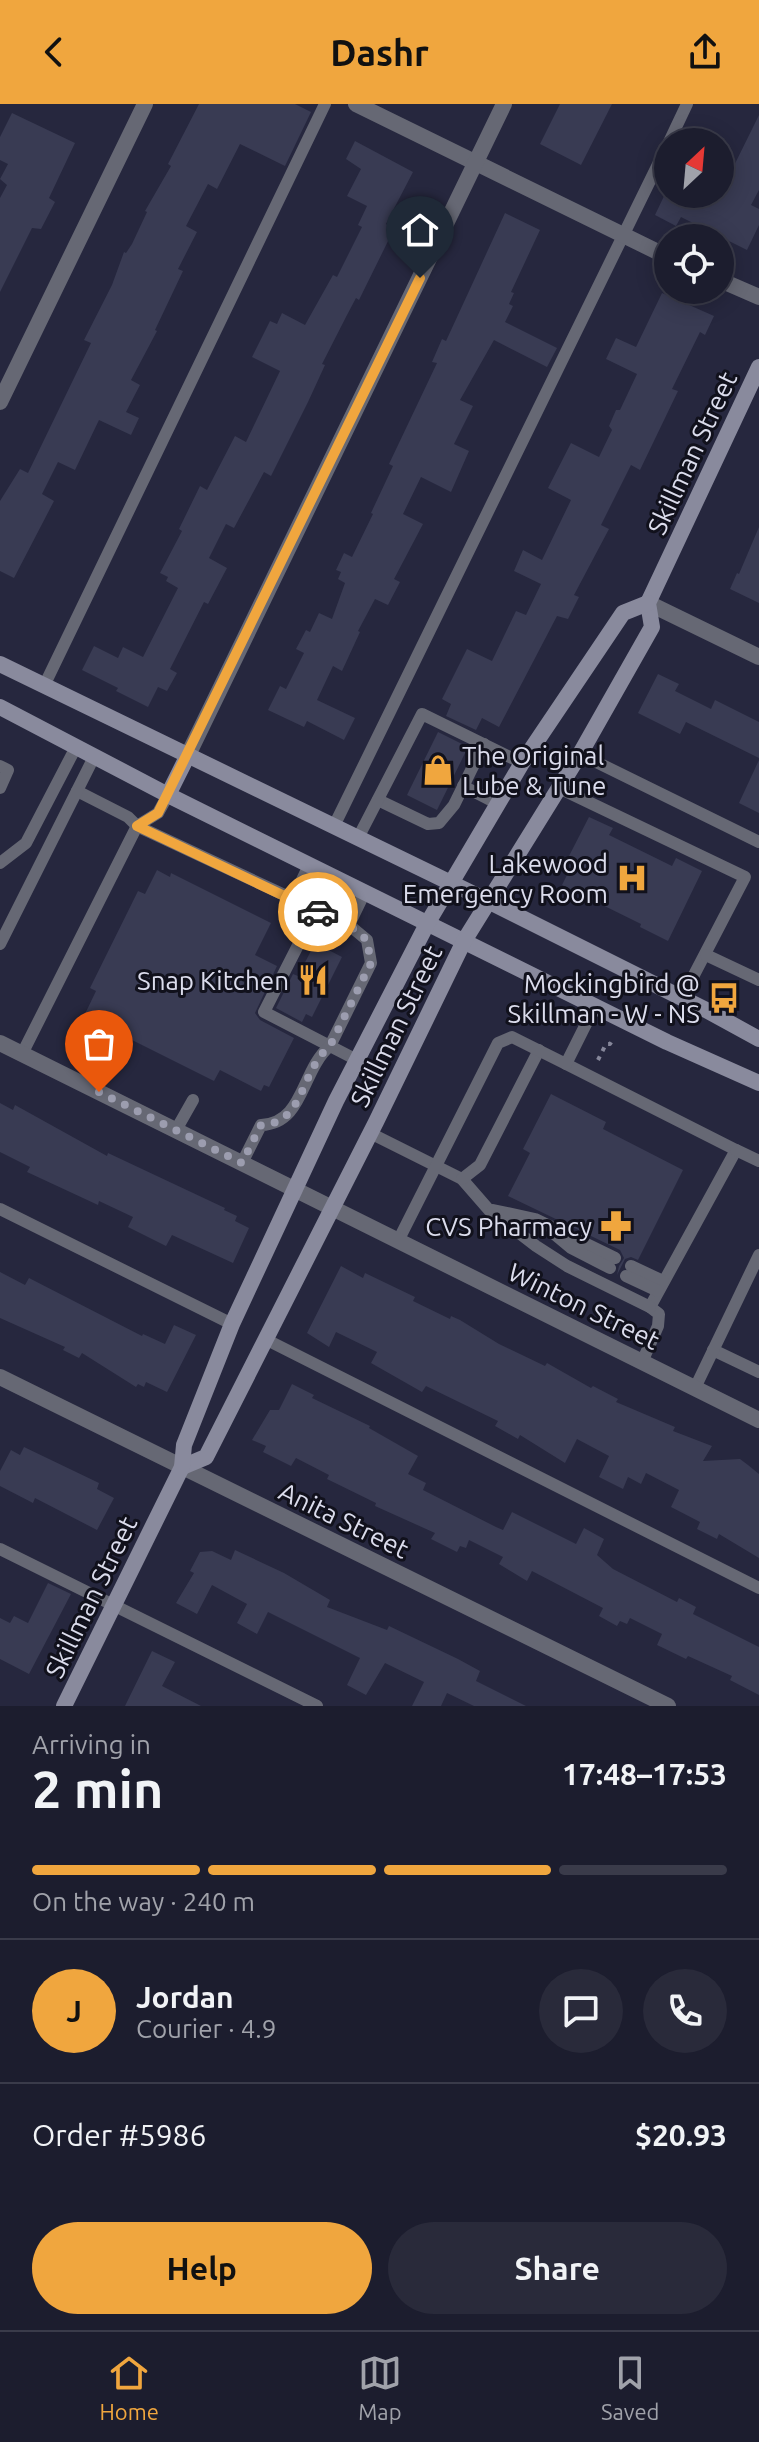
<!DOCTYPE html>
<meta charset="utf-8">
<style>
body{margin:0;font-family:Ubuntu,sans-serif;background:#292a3a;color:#f1f3f6;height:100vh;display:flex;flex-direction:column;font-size:30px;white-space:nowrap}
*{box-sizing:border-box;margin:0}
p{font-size:26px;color:#a0a2aa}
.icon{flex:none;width:44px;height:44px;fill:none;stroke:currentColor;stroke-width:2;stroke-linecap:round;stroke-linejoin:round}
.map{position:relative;height:1602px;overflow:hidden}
.panel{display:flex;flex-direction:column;background:#1c1d2e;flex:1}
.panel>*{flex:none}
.needle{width:52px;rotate:26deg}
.fabs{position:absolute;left:654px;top:24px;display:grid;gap:16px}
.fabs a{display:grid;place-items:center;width:80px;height:80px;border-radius:50%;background:#1c1d2e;box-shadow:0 4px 20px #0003,0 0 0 2px #3a3b4a;font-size:40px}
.pin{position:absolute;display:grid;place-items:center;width:68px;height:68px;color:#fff;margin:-82px -34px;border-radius:50% 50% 50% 0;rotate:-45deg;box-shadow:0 0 8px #0007}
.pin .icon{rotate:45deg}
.courier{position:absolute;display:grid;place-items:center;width:80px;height:80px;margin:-40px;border:6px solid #f0a63e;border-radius:50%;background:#fff;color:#222;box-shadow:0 2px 10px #0007}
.summary em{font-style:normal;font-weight:700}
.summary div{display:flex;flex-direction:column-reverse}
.summary{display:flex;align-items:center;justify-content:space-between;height:136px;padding:0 32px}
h1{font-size:52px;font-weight:700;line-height:60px}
.bar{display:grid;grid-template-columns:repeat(4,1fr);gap:12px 8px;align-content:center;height:96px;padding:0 32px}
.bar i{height:10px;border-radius:6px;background:#3a3b4a}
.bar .selected{background:#f0a63e}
.bar p{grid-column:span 4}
.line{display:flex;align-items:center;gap:20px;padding:0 32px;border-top:2px solid #3a3b4a}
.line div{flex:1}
.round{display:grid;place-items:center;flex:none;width:84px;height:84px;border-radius:42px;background:#292a3a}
.primary-button{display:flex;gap:16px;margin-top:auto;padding:16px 32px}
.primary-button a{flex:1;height:92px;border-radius:48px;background:#f0a63e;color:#111;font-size:32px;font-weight:700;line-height:92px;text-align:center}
.primary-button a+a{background:#292a3a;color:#f1f3f6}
header{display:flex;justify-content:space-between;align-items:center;height:104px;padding:0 32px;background:#f0a63e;color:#111;font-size:36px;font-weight:700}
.menu{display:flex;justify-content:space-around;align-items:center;height:112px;border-top:2px solid #3a3b4a;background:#1c1d2e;font-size:22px;color:#a0a2aa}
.menu a{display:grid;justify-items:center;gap:4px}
.menu .selected{color:#f0a63e}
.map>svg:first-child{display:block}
.building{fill:#393b53}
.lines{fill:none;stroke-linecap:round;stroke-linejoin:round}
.path{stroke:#86879a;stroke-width:4;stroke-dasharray:4 6;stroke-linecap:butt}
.lane{stroke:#666874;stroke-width:12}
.street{stroke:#666874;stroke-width:16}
.secondary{stroke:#898a9d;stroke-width:16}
.done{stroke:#9c9daf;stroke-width:8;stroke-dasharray:0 14.4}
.route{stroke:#f0a63e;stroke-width:10}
.labels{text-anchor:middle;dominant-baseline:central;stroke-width:6;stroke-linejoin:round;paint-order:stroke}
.street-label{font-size:26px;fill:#dbdcec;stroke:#11111c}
.poi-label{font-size:26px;fill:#dbdcec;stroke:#11111c;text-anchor:end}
</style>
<header><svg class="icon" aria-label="back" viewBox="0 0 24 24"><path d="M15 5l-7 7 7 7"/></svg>Dashr<svg class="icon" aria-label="share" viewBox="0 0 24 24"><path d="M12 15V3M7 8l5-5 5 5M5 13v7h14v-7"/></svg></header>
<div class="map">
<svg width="759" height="1602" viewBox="0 0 759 1602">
<rect width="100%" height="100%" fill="#26273e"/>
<g class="building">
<path d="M199,0H295L311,8L285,62L240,40L217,85L208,80L186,122L197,128L178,165L183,167L155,226L157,227L131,276L140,281L126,308L139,314L131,331L99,316L75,366L58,358L42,390L54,397L14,474L0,467V397L20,365L28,369L91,239L84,236L112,181L124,148L126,149L132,140L147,108L145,107L171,62L168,60Z"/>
<path d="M560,0H612L581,61L540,40Z"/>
<path d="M12,9L75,39L49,94L55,98L41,125L32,124L0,188V94L7,81L0,75L8,60L0,56V33Z"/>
<path d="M759,11V86L751,101L759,105V121L747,146L681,113L676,122L655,111L665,90H720Z"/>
<path d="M355,37L413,68L386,120L394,125L359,196L356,194L347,211L322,260L325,261L308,298L271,372L264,368L234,424L226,420L209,454L227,464L208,500L204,498L170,565L177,569L167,587L158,583L148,603L116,587L118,584L82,566L94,542L118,554L123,543L143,553L178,484L166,477L168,473L160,469L182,427L179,425L200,382L207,386L235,332L246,338L280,267L252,253L270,217L277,220L282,209L305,221L333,171L337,173L362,123L358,121L367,102L347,92L361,65L346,55Z"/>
<path d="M505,109L540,126L511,188L514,189L509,200L513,202L505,218L557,244L547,263L494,236L460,296L473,302L454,340L469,347L451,388L421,373L403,410L423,420L394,475L400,478L388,501L375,495L358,527L360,528L342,567L333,562L317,596L355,614L344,636L307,617L304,623L268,606L280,582L286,585L304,549L296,545L306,526L310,528L319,509L332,515L345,479L338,475L341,468L336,466L344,449L352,453L373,410L371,409L393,362L389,360L437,259L432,258L442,235L446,237Z"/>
<path d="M662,189L714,212L705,231L700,228L672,285L678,287L640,366L631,361L601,421L609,425L574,491L579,493L568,515L557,512L499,623L482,614L476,626L446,612L451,600L442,595L467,545L492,557L516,507L526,511L541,480L514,467L523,446L542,456L571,396L548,384L571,339L599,353L612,326L609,322L616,306H620L637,270L606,255L616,234L636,243Z"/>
<path d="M759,423V499L730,485L737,469L739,470Z"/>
<path d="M658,570L679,580L675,587L711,605L715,596L759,618V654L686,618L680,630L638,609Z"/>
<path d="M438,628L468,643L437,706L407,691Z"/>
<path d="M759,656V709L739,699Z"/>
<path d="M589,713L613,724L609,731L672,762L676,754L702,767L668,837L640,823L641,820L562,781L575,755L569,752Z"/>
<path d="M157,766L170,773L171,769L271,819L255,851L277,862L255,909L260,916L294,934L269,983L264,981L261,987L220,966L214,977L84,912L96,887L90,884L138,787L145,790Z"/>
<path d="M315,839L342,853L312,913L306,910L302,918L276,904L293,870L298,872Z"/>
<path d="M551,990L606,1018L603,1025L683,1066L638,1156L631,1153L625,1155L617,1171L619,1162L624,1154L620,1146L508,1092L530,1049L523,1045Z"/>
<path d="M0,999L13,1006L15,1001L107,1052L108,1049L225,1104L224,1106L237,1112L235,1117L249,1124L233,1159L172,1131L166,1142L128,1123L133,1113L99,1097L98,1101L27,1068L30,1063L0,1048Z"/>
<path d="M341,1162L363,1174L365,1169L415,1193L413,1197L450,1215L451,1212L460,1216L499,1240L545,1262L547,1259L591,1284L593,1282L618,1295L616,1298L675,1323L673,1327L712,1342L703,1357L740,1355L748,1361L759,1370V1454L719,1430L717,1435L697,1425L700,1418L671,1403L679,1386L646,1369L641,1380L628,1373L623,1385L599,1373L609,1352L577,1335L565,1359L520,1331L518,1335L495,1322L498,1317L426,1282L422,1288L371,1259L377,1248L336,1228L329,1243L307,1229Z"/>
<path d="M0,1168L25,1181L29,1174L142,1232L143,1230L165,1240L174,1221L196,1231L167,1288L146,1278L144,1283L138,1280L136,1283L82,1249L79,1254L63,1246L65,1243L0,1214Z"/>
<path d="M292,1280L314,1291L312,1294L370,1322L369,1324L418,1352L408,1370L426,1379L423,1386L496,1423L503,1426L512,1408L576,1440L584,1424L604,1435L597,1451L613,1465L677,1498L679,1494L696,1503L693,1510L759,1543V1591L730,1576L732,1572L688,1552L686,1555L657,1541L662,1530L630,1514L627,1520L620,1517L617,1522L599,1512L603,1504L532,1467L527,1477L499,1460L503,1453L469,1436L466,1444L460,1442L457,1448L431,1435L435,1429L375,1402L376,1399L327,1375L329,1371L296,1354L291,1362L263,1348L266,1342L252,1336L270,1306H279Z"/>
<path d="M24,1343L99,1379L97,1385L114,1394L97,1426L35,1394L33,1399L0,1382V1367L11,1346L20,1351Z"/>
<path d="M235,1446L284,1469L330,1496L327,1503L387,1526L389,1522L458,1555L480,1567L476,1577L526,1602H474L447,1589L441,1602H412L424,1578L385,1559L366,1591L347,1581L360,1554L268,1508L257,1530L237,1519L247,1500L212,1481L197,1510L176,1499L194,1469L190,1467L200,1448L212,1447L231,1456Z"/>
<path d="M48,1479L71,1490L29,1570L0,1555V1514L10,1519L14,1512L28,1519Z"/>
<path d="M152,1547L175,1558L162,1582L201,1602H125Z"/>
</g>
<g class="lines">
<path class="path" d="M598,956L606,940H610L614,934"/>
<g class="lane">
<path d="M669,38L687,0"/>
<path d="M44,582L325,0"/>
<path d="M580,650L759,738"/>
<path d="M0,662L8,666L0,684"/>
<path d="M463,682L498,700"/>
<path d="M559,684L745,773L682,894"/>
<path d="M77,687L128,713L137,722L293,795L309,761"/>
<path d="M378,696L428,720L439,719L454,701L484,640"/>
<path d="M334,722L668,40"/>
<path d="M358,734L422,610L522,659"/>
<path d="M0,759L26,739L76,643"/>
<path d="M316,806L264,908L357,956"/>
<path d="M349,821L365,788"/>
<path d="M0,840L94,653"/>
<path d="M706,851L759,876"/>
<path d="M22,950L137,722L158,709L168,691"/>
<path d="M566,960L736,1046L650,1203L659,1210L658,1222L642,1258"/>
<path d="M176,1026L193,996"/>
<path d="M370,1029L462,1075L489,1106L536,1142L567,1162L650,1203"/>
<path d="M736,1046L759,1057"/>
<path d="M242,1059L261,1021C304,1020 301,966 330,942L371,859L367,836L349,821L293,795"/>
<path d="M462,1075L480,1061L539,946"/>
<path d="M0,1105L232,1220"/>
<path d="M493,1106L535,1115L615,1154"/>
<path d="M553,1129L571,1144L610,1164"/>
<path d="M398,1137L498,939L512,933L566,960L595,902"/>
<path d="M631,1162L663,1177"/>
<path d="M626,1172L658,1187"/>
<path d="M265,1235L759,1484"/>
<path d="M713,1246L759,1268"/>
<path d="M695,1284L759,1151"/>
<path d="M0,1445L317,1602"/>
</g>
<g class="street">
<path d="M356,0L668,153"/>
<path d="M720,176L759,193"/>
<path d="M0,298L145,0"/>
<path d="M648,499L759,553"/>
<path d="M188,651L504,0"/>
<path d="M0,939L759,1316"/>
<path d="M0,1273L668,1602"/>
</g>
<g class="secondary">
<path d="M0,560L488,797L706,906L759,935"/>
<path d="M0,603L168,691L667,938L759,979"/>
<path d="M168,691L188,651"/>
<path d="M182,1363L206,1353L376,1018L464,837L580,650L652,523L648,499L759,263"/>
<path d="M64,1602L182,1363L184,1341L232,1220L295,1085L336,997L427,820L522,659L623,509L648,499"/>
</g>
</g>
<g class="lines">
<path class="done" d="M99,988L242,1059L261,1021C305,1020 300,966 330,942L371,859L367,836L349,821L318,808"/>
<path class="route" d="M318,808L137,722L158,709L420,174"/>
</g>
<defs>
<symbol id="shop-bare" viewBox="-9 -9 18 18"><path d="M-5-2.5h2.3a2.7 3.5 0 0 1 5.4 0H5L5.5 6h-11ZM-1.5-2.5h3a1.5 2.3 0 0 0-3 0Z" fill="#f0a63e" stroke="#11111c" stroke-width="2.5" paint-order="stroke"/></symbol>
<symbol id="hospital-bare" viewBox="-9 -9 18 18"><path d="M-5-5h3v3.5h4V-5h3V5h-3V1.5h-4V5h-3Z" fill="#f0a63e" stroke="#11111c" stroke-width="2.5" paint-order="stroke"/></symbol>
<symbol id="restaurant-bare" viewBox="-9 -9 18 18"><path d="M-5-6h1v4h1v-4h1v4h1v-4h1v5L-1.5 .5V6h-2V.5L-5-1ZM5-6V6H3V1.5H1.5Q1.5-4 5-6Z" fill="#f0a63e" stroke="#11111c" stroke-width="2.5" paint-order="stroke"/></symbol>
<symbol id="bus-bare" viewBox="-9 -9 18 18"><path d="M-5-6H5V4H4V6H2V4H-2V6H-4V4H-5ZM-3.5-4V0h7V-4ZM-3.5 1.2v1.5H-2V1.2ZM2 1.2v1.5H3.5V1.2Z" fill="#f0a63e" stroke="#11111c" stroke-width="2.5" paint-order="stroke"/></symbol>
<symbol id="pharmacy-bare" viewBox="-9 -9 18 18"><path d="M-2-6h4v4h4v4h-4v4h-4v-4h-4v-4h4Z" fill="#f0a63e" stroke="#11111c" stroke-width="2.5" paint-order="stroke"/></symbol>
</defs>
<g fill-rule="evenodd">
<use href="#shop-bare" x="416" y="644" width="44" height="44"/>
<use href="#hospital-bare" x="610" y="752" width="44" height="44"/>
<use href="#restaurant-bare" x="291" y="854" width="44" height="44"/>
<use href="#bus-bare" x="702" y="872" width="44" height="44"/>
<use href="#pharmacy-bare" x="594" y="1100" width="44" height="44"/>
</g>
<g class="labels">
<g class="street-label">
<text transform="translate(692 349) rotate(-65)">Skillman Street</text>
<text transform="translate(396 922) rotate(-64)">Skillman Street</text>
<text transform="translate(584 1202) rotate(26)">Winton Street</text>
<text transform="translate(344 1416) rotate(26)">Anita Street</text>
<text transform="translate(91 1493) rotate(-64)">Skillman Street</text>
</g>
<g class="poi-label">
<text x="462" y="651" text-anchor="start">The Original<tspan x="462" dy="30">Lube &amp; Tune</tspan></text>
<text x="608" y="759">Lakewood<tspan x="608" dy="30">Emergency Room</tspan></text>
<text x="289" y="876">Snap Kitchen</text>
<text x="700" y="879">Mockingbird @<tspan x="700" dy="30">Skillman - W - NS</tspan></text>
<text x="592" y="1122">CVS Pharmacy</text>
</g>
</g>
</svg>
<div class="fabs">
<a><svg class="needle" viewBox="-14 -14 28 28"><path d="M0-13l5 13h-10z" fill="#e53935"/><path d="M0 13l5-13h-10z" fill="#a0a2aa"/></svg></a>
<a><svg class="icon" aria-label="locate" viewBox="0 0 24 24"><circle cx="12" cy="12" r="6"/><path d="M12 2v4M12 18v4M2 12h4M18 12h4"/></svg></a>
</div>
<div class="pin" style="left:99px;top:988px;background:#ea580c"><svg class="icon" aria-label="bag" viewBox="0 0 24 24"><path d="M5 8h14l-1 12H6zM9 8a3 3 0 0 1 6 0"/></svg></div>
<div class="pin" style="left:420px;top:174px;background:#1f2937"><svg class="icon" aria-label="home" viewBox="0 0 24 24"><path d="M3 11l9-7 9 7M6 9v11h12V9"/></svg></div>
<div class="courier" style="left:318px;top:808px"><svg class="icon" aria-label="car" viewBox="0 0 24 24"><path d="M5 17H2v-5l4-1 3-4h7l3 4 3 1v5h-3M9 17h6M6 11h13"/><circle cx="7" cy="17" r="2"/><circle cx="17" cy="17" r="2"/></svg></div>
</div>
<section class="panel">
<div class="summary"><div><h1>2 min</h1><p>Arriving in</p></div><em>17:48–17:53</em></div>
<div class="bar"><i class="selected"></i><i class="selected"></i><i class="selected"></i><i></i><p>On the way · 240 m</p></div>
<div class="line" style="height:144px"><b class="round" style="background:#f0a63e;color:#111">J</b><div><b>Jordan</b><p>Courier · 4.9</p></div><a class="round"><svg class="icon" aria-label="chat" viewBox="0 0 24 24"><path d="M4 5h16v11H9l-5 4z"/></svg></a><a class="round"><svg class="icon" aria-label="phone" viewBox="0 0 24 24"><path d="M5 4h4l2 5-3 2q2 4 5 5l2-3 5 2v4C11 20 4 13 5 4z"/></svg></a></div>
<div class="line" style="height:104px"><div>Order #5986</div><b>$20.93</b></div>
<div class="primary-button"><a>Help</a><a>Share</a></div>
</section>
<nav class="menu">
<a class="selected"><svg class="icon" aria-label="home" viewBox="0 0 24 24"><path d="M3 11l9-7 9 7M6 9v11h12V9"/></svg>Home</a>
<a><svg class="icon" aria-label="map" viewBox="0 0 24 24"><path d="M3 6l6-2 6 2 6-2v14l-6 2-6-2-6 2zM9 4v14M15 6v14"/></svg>Map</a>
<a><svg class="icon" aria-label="saved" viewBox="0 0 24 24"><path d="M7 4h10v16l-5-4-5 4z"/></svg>Saved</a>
</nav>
